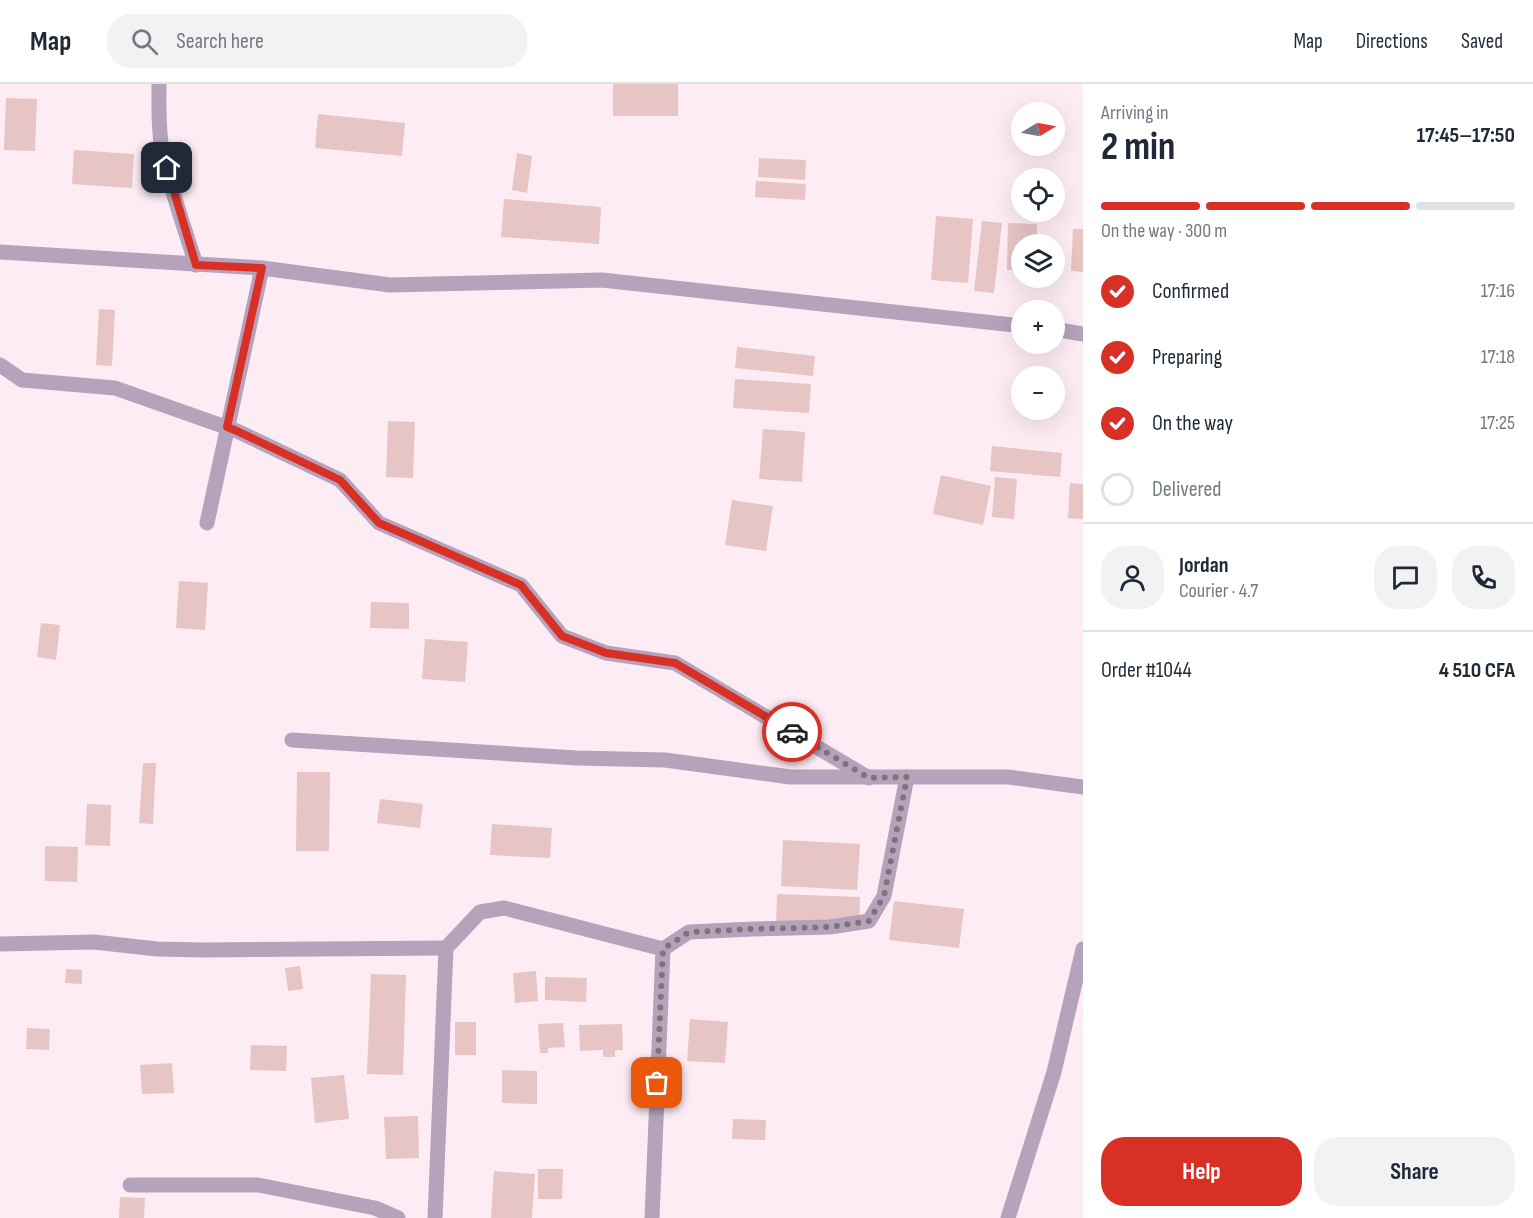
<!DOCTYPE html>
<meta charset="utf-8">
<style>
body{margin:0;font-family:"Sofia Sans Condensed",sans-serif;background:#f2f2f3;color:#1f2937;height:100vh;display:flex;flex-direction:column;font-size:22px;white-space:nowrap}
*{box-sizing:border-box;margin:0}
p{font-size:20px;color:#747a83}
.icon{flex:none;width:33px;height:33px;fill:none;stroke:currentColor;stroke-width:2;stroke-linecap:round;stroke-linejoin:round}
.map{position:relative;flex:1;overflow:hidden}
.panel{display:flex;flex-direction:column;background:#fff;width:450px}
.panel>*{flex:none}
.needle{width:39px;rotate:80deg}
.tools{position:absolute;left:1011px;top:18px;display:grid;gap:12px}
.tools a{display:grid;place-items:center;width:54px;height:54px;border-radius:50%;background:#fff;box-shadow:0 6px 24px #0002;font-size:30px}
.pin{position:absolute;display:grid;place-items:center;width:51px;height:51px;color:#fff;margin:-26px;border-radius:12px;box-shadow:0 3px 9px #0006}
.courier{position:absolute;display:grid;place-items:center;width:60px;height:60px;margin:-30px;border:4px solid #d93025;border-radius:50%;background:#fff;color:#222;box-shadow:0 2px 8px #0007}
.overview em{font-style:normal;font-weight:700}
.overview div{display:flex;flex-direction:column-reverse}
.overview{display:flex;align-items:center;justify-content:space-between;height:102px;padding:0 18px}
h1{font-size:39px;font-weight:700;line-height:45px}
.bar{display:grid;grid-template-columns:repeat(4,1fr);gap:9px 6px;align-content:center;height:72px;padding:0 18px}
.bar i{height:8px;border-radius:4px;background:#e0e1e3}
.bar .selected{background:#d93025}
.bar p{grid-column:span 4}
.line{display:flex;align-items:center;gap:15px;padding:0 18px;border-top:2px solid #e0e1e3}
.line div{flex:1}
.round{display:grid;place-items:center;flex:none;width:63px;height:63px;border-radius:24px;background:#f2f2f3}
ol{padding:0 18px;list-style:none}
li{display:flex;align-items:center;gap:18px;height:66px}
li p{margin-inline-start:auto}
li .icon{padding:6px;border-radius:50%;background:#d93025;color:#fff;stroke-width:4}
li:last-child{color:#747a83}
li i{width:33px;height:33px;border:3px solid #e0e1e3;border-radius:50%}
.button{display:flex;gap:12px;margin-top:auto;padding:12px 18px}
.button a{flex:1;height:69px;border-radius:24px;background:#d93025;color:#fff;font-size:24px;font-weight:700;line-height:69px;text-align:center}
.button a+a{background:#f2f2f3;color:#1f2937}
header{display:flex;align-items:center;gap:36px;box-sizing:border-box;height:84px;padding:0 30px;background:#fff;border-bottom:2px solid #e0e1e3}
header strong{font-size:28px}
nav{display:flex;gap:33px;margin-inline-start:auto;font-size:21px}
.search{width:420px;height:54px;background:#f2f2f3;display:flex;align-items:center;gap:15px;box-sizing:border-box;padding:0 21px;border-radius:24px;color:#747a83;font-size:22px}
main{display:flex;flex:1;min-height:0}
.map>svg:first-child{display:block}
.building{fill:#e6c5c4}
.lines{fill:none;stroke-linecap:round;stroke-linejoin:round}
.minor{stroke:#b5a2bb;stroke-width:15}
.done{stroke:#807278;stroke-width:6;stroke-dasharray:0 10.8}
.route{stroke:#d93025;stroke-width:8}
</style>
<header>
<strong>Map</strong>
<div class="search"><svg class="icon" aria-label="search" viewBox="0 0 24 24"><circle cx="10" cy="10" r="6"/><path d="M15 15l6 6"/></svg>Search here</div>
<nav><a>Map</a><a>Directions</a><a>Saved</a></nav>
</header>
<main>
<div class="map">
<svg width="1083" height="1134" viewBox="0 0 1083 1134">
<rect width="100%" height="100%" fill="#feecf4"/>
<g class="building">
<rect x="613" y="0" width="65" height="32"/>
<path d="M6,14L37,15L35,67L4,66Z"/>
<path d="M318,30L405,39L402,72L315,64Z"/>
<path d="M74,66L134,70L132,104L72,100Z"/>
<path d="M517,69L532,72L527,109L512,106Z"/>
<path d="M759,74L806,76L805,96L758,93Z"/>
<path d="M756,97L806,100L805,116L755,113Z"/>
<path d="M504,115L601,123L599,160L501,153Z"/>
<path d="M936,132L973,135L968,199L931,196Z"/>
<path d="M982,137L1002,139L994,209L974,207Z"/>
<path d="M1008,139L1037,140V160H1022V186H1007Z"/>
<path d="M1073,145H1083V188L1071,187Z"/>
<path d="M99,225L115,226L112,282L96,281Z"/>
<path d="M737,263L815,272L813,292L735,284Z"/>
<path d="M735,295L811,300L809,329L733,324Z"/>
<path d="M388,337L415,338L413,394L386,393Z"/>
<path d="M763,345L805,348L802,398L759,395Z"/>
<path d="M992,362L1062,369L1060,393L990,387Z"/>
<path d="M941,391L991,402L983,441L933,430Z"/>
<path d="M995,393L1017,395L1014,435L992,433Z"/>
<path d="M1070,399L1083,400V435L1068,434Z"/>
<path d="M732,416L773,422L766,467L725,461Z"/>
<path d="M179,497L208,499L205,546L176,544Z"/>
<path d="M371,518L409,519V545L370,544Z"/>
<path d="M41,539L60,541L56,576L37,573Z"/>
<path d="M425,555L468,558L465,598L422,595Z"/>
<path d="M143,679H156L153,740L139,739Z"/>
<path d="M297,688H330L329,767H296Z"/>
<path d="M380,715L423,720L420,744L377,739Z"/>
<path d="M87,720L111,721L110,762L85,761Z"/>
<path d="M492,740L552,744L550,774L490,771Z"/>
<path d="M783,756L860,760L857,806L781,802Z"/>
<path d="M45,762L78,763L77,798L45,797Z"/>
<path d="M777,810L860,813L859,843L776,840Z"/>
<path d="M894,817L964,825L959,864L889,856Z"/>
<path d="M300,882L303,905L288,907L285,884Z"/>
<path d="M66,885L82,886V900L65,899Z"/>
<path d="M536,887L538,917L515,919L513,889Z"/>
<path d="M371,890L406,891L403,991L367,990Z"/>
<path d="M545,893L587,894L586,918L545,916Z"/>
<path d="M690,935L728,938L725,979L687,977Z"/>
<rect x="455" y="938" width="21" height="33"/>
<path d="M563,939L565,963L548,964V969H540L538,940Z"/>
<path d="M622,940L623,966H615V973H603V966L580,967L579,941Z"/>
<path d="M27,944L50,945L49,966L26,965Z"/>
<path d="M251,961L287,962L286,987L250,986Z"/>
<path d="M172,979L174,1009L142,1010L140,981Z"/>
<path d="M502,986L537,987V1020L502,1019Z"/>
<path d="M344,991L349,1035L315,1039L311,994Z"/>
<path d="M418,1032L419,1074L386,1075L384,1033Z"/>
<path d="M733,1035L766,1036L765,1056L732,1055Z"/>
<path d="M538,1085H563L562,1115H538Z"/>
<path d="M494,1087L535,1090L532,1134H491Z"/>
<path d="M120,1113L145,1114L144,1134H119Z"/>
</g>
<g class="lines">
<g class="minor">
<path d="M159,0C159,22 158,44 162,65C170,104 184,142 196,181"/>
<path d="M0,168L262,184L390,201L602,196L1022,242"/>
<path d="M1054,245L1083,250"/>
<path d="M0,281L22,296L115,304L237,347L340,396L379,439L521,501L562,552L606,569L675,579L869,694"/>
<path d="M207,439L262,184"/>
<path d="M292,656L577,674L665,676L790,693H1009L1083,703"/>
<path d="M0,860L94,858L157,865L203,866L446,864"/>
<path d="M130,1101H258L375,1124L398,1134"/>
<path d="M435,1134L446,864L480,828L504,824L663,865L689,848L753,845L830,843L869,837L884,812L907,693"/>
<path d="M652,1134L663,865"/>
<path d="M1008,1134L1054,988L1083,865"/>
</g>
</g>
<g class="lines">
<path class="done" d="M657,999L663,865L689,848L753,845L830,843L869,837L884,812L907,693L869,694L792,648"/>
<path class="route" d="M167,84L196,181L262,184L227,343L237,347L340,396L379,439L521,501L562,552L606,569L675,579L792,648"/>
</g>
</svg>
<div class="tools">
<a><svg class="needle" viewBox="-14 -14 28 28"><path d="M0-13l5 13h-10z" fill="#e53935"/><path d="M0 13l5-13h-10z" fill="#747a83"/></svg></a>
<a><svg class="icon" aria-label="locate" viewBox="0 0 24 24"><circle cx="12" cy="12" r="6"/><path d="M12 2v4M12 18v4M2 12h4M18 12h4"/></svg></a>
<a><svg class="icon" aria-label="layers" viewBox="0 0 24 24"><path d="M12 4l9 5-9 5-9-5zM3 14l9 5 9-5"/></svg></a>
<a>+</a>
<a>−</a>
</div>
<div class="pin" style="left:657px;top:999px;background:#ea580c"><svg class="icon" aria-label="bag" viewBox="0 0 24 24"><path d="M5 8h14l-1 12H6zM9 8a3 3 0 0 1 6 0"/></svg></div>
<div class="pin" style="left:167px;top:84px;background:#1f2937"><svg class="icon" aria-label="home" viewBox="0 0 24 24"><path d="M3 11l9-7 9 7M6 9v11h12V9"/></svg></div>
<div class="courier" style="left:792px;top:648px"><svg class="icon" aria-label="car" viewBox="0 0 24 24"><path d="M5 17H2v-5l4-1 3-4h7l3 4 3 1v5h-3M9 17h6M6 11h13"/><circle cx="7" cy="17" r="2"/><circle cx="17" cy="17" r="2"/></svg></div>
</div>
<section class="panel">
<div class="overview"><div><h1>2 min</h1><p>Arriving in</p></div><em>17:45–17:50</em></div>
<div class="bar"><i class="selected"></i><i class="selected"></i><i class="selected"></i><i></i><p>On the way · 300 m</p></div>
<ol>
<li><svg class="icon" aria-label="check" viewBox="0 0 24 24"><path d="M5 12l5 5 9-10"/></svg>Confirmed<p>17:16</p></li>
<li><svg class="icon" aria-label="check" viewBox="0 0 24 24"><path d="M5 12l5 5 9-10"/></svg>Preparing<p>17:18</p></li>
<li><svg class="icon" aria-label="check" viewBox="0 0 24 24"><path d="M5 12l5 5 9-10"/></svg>On the way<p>17:25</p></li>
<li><i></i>Delivered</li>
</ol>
<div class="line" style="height:108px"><a class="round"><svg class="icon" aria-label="person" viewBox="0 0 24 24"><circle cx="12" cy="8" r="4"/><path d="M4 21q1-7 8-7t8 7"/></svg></a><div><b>Jordan</b><p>Courier · 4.7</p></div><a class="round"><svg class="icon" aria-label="chat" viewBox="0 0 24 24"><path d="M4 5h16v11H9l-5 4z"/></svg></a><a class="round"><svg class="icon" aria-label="phone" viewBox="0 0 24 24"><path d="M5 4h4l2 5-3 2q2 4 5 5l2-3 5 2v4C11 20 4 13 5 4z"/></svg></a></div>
<div class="line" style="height:78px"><div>Order #1044</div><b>4 510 CFA</b></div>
<div class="button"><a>Help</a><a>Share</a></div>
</section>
</main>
